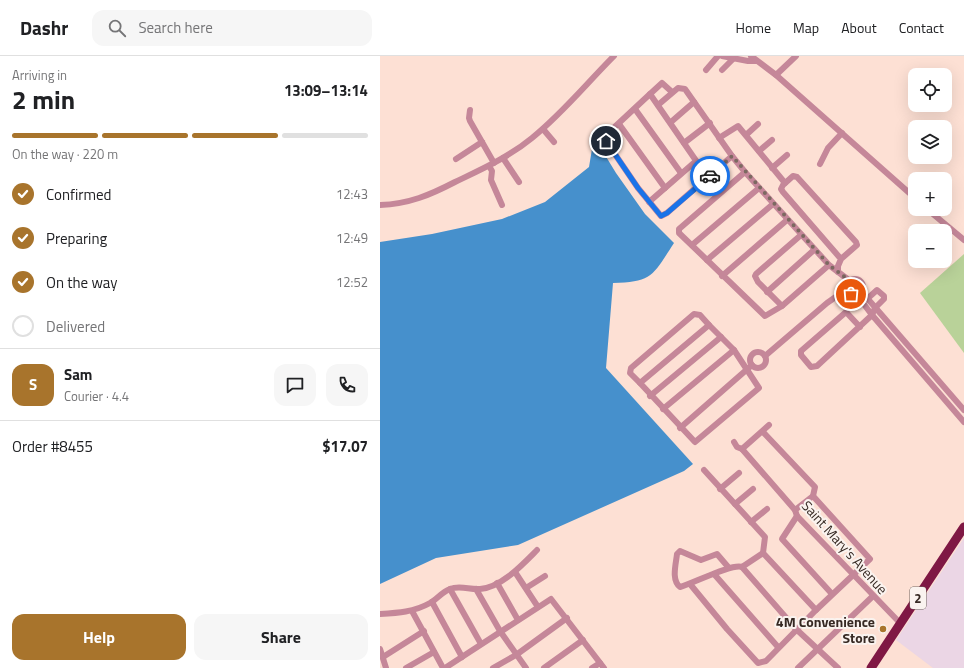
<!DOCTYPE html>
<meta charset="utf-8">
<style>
body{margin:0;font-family:"Titillium Web",sans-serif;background:#f6f6f6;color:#202124;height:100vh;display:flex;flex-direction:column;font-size:15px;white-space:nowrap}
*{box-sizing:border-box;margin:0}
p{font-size:13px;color:#757577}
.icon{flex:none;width:22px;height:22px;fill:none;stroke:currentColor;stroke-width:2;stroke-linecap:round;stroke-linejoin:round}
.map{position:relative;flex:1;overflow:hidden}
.side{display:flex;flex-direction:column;background:#fff;width:380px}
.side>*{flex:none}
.buttons{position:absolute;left:528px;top:12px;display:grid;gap:8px}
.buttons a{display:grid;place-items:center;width:44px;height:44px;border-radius:8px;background:#fff;box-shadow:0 4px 16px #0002;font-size:20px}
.pin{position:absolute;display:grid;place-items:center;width:34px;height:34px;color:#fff;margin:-17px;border:2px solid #fff;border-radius:50%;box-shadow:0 1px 4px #0007}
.courier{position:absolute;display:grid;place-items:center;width:40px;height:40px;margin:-20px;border:3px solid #1a73e8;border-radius:50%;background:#fff;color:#222;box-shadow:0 1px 5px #0007}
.head em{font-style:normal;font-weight:700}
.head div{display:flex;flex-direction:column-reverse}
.head{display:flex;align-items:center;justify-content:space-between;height:68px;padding:0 12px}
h1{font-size:26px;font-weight:700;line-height:30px}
.bar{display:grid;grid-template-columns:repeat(4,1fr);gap:6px 4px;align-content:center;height:48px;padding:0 12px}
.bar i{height:5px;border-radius:3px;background:#e0e0e0}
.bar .active{background:#a8742c}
.bar p{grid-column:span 4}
.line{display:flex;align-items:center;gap:10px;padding:0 12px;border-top:1px solid #e0e0e0}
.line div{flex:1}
.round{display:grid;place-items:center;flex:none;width:42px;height:42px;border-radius:12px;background:#f6f6f6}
ol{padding:0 12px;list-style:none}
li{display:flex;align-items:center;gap:12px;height:44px}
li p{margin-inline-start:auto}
li .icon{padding:4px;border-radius:50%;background:#a8742c;color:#fff;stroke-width:4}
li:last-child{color:#757577}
li i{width:22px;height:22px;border:2px solid #e0e0e0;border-radius:50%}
.cta{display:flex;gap:8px;margin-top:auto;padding:8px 12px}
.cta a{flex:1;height:46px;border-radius:12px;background:#a8742c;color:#fff;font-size:16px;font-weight:700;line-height:46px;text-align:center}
.cta a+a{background:#f6f6f6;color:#202124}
header{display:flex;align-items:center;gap:24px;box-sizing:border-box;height:56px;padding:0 20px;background:#fff;border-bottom:1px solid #e0e0e0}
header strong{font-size:19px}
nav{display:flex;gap:22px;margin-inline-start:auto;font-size:14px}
.search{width:280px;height:36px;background:#f6f6f6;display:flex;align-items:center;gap:10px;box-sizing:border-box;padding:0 14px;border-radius:12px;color:#757577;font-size:15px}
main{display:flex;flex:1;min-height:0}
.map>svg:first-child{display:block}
.industrial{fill:#ebd6e5}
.green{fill:#b9d299}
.water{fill:#4690cc}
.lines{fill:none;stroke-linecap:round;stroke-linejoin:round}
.minor{stroke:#c58799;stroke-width:6}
.highway{stroke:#7f1844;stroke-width:9}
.done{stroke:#7c6961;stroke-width:4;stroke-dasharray:0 7.2}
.route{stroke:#1a73e8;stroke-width:5}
.poi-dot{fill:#a8742c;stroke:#faf3ef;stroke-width:1.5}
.labels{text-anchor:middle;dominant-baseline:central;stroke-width:4;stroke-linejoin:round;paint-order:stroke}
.shield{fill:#faf3ef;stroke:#716660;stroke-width:1}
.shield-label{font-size:13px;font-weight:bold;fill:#362923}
.street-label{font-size:14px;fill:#362923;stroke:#faf3ef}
.poi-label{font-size:14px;font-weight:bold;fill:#362923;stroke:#faf3ef;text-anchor:end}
</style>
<header>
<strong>Dashr</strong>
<div class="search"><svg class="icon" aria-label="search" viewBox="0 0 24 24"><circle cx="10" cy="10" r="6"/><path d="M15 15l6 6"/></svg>Search here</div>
<nav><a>Home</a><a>Map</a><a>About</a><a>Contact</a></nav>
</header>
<main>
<section class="side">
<div class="head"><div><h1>2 min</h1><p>Arriving in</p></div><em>13:09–13:14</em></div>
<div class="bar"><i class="active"></i><i class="active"></i><i class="active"></i><i></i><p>On the way · 220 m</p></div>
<ol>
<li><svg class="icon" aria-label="check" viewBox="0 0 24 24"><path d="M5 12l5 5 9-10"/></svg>Confirmed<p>12:43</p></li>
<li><svg class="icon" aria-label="check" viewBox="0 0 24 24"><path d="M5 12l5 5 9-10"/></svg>Preparing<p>12:49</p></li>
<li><svg class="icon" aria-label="check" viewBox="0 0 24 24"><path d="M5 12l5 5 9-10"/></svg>On the way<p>12:52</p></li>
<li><i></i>Delivered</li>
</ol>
<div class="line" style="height:72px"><b class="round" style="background:#a8742c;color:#fff">S</b><div><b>Sam</b><p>Courier · 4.4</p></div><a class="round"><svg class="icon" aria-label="chat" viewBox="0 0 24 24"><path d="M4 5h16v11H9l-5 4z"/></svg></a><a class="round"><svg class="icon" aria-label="phone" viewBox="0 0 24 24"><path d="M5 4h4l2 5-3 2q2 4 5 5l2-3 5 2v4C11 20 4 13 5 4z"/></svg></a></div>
<div class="line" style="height:52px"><div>Order #8455</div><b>$17.07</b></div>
<div class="cta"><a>Help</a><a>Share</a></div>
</section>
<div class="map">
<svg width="584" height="612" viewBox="0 0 584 612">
<rect width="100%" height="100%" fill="#fde0d4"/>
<path class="industrial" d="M584,482V612H553L516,584Z"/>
<path class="green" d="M584,198V297L540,237Z"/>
<path class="water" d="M214,81L236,117L265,158L294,187C273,219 273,226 233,227L226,312L313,408L304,415L138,489L56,502L0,528V186L52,178L122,163L165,146L209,111Z"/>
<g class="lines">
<g class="minor">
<path d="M342,0L368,5H376"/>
<path d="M371,0L396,19L535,142"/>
<path d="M326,14L338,0"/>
<path d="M342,14L353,3"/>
<path d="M396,19L416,0"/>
<path d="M270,38L282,27L292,36"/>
<path d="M278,49L298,32L305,33L352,100"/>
<path d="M255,53L301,117"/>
<path d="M90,54L89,62L90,65L114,107"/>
<path d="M291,66L314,46"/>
<path d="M239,68L285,132"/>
<path d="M163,73L174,86"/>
<path d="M366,79L378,68"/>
<path d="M339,82L358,70L405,127"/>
<path d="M304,87L330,67"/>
<path d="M379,95L392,84"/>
<path d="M123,102L139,126"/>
<path d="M76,103L102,86"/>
<path d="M440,108L448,92L462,77"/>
<path d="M109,110L112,115L111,124L122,149"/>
<path d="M392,112L407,99"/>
<path d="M328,122L270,38L226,79V85L258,132L281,160L287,157L352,100L365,116"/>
<path d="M269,146L316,105"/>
<path d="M0,149C29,148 50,139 75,126C102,113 129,101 152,82C182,58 207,27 234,0"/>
<path d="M547,153L584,184"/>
<path d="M312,189L379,132"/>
<path d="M327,204L393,148"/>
<path d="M449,209L402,250L385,260L299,177V173L365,116L449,209L470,225"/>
<path d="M458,216V210L461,203L403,136L401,133L403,129L413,120L417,121L476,186L477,189L461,203"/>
<path d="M342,220L407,164"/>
<circle cx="475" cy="231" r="8"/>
<path d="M481,235L584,354"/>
<path d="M387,236L434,194"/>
<path d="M477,239L492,259L584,366"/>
<path d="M402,250L378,226L375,220L376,218L421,179"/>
<path d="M329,269L354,294L379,332L315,386L260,327Z"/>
<path d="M480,271L466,256L421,295V299L431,311L437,310L492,259L495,252L504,243V240L497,234L487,243"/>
<circle cx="378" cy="304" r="8"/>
<path d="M385,300L447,247L467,233"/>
<path d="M260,327L250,317L251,312L314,258L320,259L329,269"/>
<path d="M270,340L341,281"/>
<path d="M283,353L354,294"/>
<path d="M300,372L372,309"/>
<path d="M354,386L357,391L362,393L415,454L417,460L521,568"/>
<path d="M362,393L389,369"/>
<path d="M324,414L385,481L383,497L436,554"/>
<path d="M340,433L359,417"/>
<path d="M355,448L373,433"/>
<path d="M415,454L433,440"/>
<path d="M417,460L402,483L452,538"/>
<path d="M371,466L387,453"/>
<path d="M362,511L416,573L458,612"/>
<path d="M349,512L337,498L321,504L300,495L297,498C296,508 291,524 300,531C312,528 352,507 362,511L383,497"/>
<path d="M135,516L158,551"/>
<path d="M334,518L398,591"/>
<path d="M117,527L138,564"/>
<path d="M310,528L347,573L378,607L386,605L436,554L490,503L433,440L435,431L383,376"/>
<path d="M146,532L165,520"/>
<path d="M70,533L101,588"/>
<path d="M96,533L120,575L146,612"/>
<path d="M52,546L82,601"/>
<path d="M32,555L63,612"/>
<path d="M0,558C18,557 34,556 50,547C57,543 62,536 70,533C80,529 90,534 100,533C121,532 143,508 157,494"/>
<path d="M0,593L6,612"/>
<path d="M3,601L44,575"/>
<path d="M26,612L54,596"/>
<path d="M65,612L171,543L224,612"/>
<path d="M113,612L136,599L187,562"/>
<path d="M164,612L203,584"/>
<path d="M212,612L220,607"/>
<path d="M418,612L493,540"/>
</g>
<path class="highway" d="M491,612L584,471"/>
</g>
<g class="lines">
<path class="done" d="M330,120L352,100L449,209L470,225L474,224L481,227C484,234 480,241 471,238"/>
<path class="route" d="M226,85L258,132L281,160L287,157L330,120"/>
</g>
<circle class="poi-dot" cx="503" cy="573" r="4"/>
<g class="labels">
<rect class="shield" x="530" y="531" width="16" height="22" rx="3"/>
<g class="shield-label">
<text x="538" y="542">2</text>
</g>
<g class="street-label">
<text transform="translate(465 491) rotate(48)">Saint Mary's Avenue</text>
</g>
<g class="poi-label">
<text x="495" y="565">4M Convenience<tspan x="495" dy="16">Store</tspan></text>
</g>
</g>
</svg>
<div class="buttons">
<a><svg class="icon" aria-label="locate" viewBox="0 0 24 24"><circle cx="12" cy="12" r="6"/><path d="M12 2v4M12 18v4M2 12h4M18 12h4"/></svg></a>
<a><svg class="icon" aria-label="layers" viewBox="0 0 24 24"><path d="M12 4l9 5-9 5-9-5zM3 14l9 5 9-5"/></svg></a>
<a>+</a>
<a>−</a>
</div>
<div class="pin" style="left:471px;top:238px;background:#ea580c"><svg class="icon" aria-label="bag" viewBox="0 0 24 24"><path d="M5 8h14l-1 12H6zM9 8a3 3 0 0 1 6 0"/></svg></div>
<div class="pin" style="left:226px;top:85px;background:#1f2937"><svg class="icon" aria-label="home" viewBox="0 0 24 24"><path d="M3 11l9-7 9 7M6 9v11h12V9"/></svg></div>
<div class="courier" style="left:330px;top:120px"><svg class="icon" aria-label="car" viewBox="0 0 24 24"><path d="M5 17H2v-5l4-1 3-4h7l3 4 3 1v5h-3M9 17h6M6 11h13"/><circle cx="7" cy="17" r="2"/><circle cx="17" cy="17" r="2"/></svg></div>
</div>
</main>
